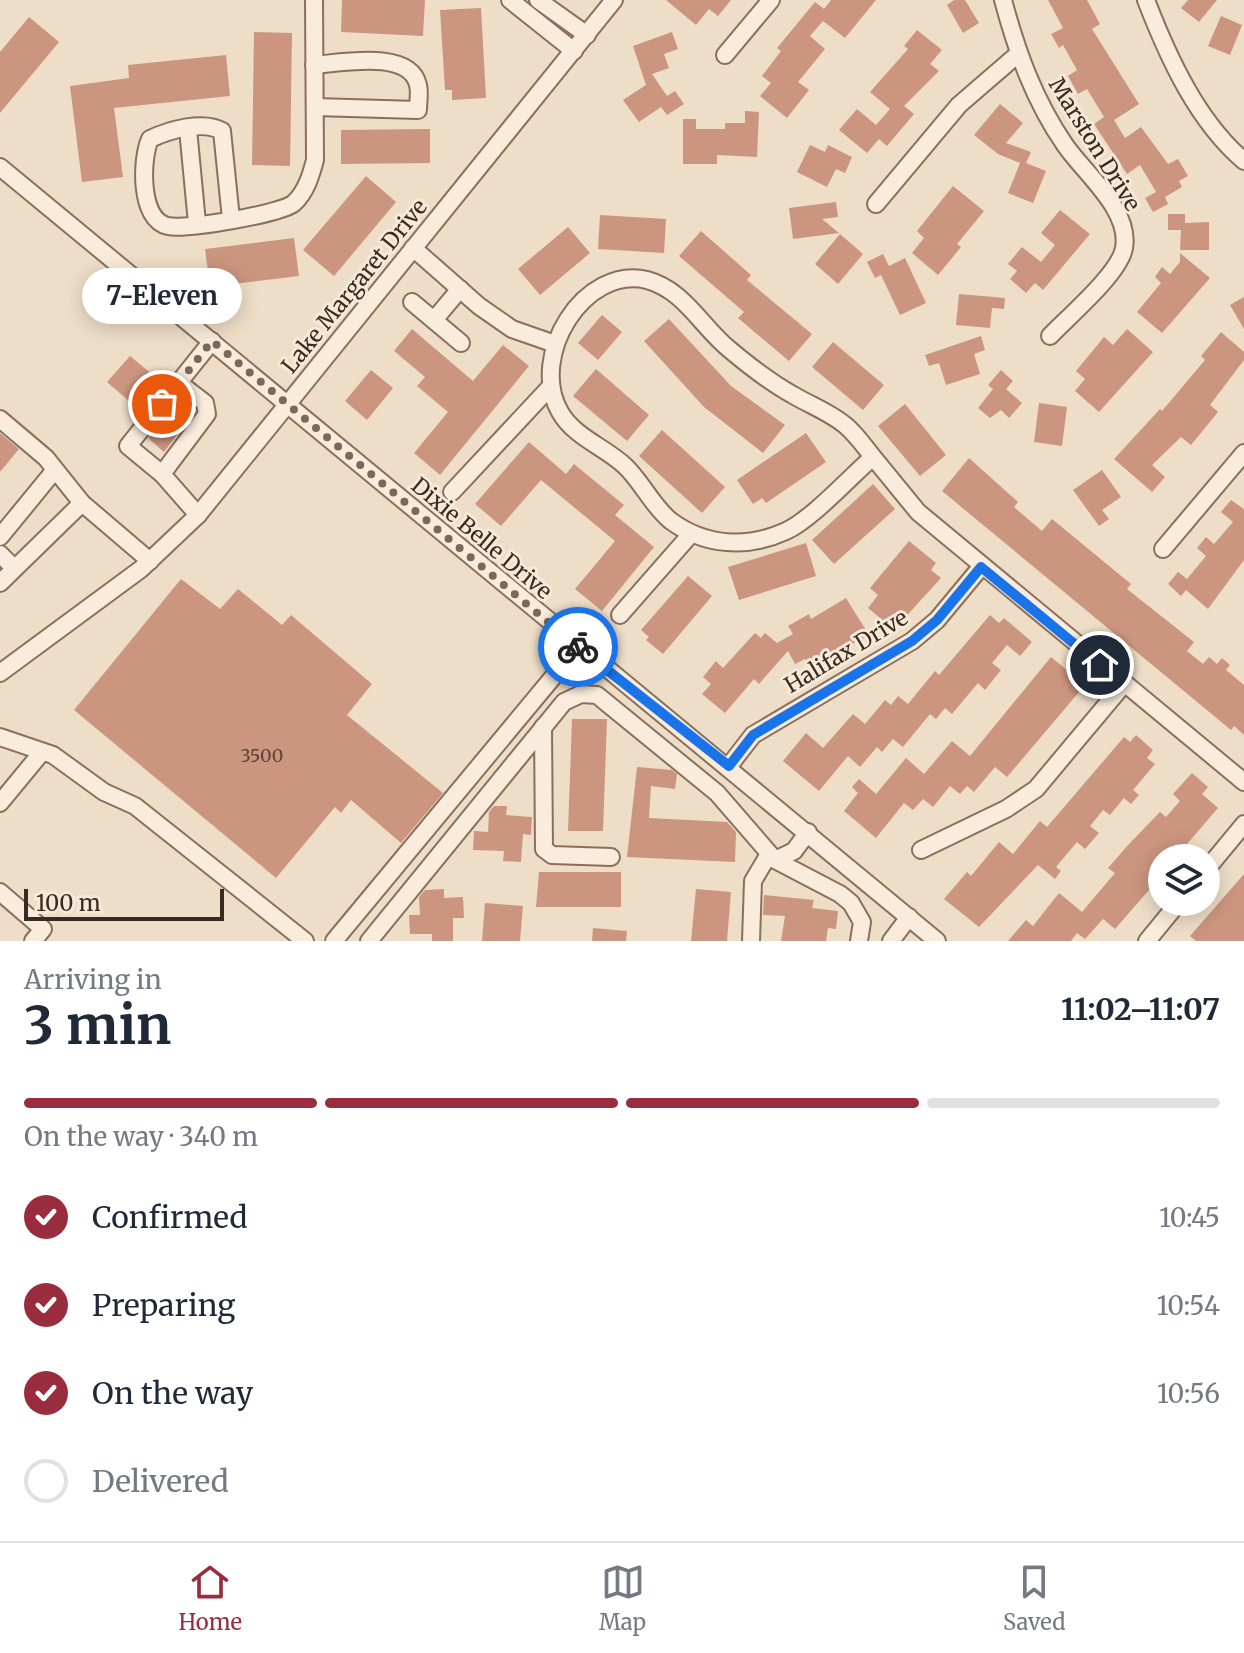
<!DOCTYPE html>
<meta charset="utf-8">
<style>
body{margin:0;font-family:Merriweather,serif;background:#f6f6f7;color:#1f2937;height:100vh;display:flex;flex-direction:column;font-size:30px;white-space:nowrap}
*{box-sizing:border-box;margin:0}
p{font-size:26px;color:#747a83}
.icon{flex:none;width:44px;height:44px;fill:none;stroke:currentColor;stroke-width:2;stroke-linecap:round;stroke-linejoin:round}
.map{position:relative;height:941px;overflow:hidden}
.details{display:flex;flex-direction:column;background:#fff;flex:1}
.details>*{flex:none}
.buttons{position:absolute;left:1148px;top:844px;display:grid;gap:16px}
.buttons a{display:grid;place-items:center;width:72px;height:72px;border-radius:50%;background:#fff;box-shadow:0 4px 20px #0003;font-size:40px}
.scale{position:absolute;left:24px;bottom:20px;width:200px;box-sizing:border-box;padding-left:8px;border:4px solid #3b2a21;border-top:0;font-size:22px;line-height:28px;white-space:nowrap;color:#3b2a21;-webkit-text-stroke:6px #f6e9d8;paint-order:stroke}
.pin{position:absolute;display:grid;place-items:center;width:68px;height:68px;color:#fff;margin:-34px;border:4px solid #fff;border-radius:50%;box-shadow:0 2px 8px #0007}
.courier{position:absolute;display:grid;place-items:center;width:80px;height:80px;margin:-40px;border:6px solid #1a73e8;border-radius:50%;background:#fff;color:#222;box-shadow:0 2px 10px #0007}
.bubble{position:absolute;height:56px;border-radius:28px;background:#fff;box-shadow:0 4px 20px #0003;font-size:26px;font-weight:700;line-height:56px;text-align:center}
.head em{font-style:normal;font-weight:700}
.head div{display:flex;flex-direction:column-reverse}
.head{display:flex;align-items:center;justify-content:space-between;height:136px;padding:0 24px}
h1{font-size:52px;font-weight:700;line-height:60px}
.bar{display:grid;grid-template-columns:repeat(4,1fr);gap:12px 8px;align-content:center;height:96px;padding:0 24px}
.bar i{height:10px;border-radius:6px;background:#e0e1e3}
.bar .current{background:#9a2d3d}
.bar p{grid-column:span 4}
ol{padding:0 24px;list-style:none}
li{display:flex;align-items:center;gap:24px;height:88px}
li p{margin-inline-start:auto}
li .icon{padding:8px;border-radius:50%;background:#9a2d3d;color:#fff;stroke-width:4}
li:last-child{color:#747a83}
li i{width:44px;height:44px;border:4px solid #e0e1e3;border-radius:50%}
.menu{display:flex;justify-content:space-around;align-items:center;height:112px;border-top:2px solid #e0e1e3;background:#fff;font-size:22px;color:#747a83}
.menu a{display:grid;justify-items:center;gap:4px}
.menu .current{color:#9a2d3d}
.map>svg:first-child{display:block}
.building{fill:#cc957f}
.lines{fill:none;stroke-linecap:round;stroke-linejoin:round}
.minor-casing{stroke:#8b6f5d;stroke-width:20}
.minor{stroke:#f9ecdc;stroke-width:16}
.done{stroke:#7a695b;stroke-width:8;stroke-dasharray:0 14.4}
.route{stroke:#1a73e8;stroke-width:10}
.labels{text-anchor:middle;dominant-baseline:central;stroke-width:6;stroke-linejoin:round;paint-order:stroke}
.number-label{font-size:18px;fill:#5f4538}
.street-label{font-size:22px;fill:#3b2a21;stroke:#f6e9d8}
</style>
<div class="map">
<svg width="1244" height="941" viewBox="0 0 1244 941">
<rect width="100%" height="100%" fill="#eedec8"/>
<g class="building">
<path d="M342,0H425L423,36L341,32Z"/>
<path d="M666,0H731L718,16L709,9L696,25Z"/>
<path d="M831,0H876L845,38L823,21L810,36L825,49L798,82L809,90L787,118L760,96L771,83L762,76L781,51L777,48L815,2L824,9Z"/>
<path d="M954,0H965L979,23L963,33L947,5Z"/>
<path d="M1048,0H1087L1100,24L1092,29L1139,104L1114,120L1125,138L1141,127L1168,164L1178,159L1188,176L1179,181L1182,187L1165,197L1168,204L1153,212L1145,198L1156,192L1140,165L1127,174L1094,124L1104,117L1087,89L1078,94L1068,76L1077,70L1063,45L1059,48L1051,34L1063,28Z"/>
<path d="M1188,0H1217L1199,22L1181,8Z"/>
<path d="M481,8L486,98L452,100V90H445L440,10Z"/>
<path d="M1221,16L1242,25L1230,55L1208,46Z"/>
<path d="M29,17L59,42L0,113V52Z"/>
<path d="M917,30L942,50L930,64L939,71L904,106L914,114L887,146L879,139L867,153L839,130L857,109L876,125L890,109L870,92L908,49L904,46Z"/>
<path d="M254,32L292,33L290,166L252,165Z"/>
<path d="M672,32L678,49L664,54L669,68L652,74L667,96L675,91L684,104L667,115L661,107L639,122L623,100L646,85L633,46Z"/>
<path d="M226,55L230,96L114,108L123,177L82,182L70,86L129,78L128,65Z"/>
<path d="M1000,104L1023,123L1006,143L1031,152L1026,163L1046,171L1033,203L1008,193L1020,163L998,154L974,135Z"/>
<path d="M745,111L759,112L757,157L717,155V164H683V119H696V129H725V123H745Z"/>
<path d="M430,129V163L341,164V130Z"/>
<path d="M810,145L825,152L828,145L852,157L845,173L836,169L827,187L797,172Z"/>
<path d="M366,176L396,202L334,276L303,250Z"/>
<path d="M953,186L984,211L957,244L961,247L938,275L912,253L924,238L917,231Z"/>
<path d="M836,202L838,217L822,219L839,233L793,239L789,208Z"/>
<path d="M1060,210L1090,234L1043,290L1035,283L1026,293L1010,279L1017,271L1008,264L1022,247L1041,262L1055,245L1041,233Z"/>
<path d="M1168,214H1185V223L1209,222V250H1180L1181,230H1168Z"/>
<path d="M600,215L666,219L664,253L598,249Z"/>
<path d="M568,227L590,253L540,295L518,269Z"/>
<path d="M701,231L751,275L747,280L812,334L789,361L738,318L744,312L679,256Z"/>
<path d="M840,234L863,254L838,284L815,264Z"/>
<path d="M294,238L299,276L210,287L205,249Z"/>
<path d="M1180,253L1210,278L1162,333L1137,312L1161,283L1155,277L1162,267L1170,274L1180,262Z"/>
<path d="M883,254L889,266L905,258L926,303L900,315L881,275L875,278L867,262Z"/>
<path d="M959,294L1005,298L1004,309L992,308L990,328L956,325Z"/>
<path d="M1244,297V329L1230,305Z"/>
<path d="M602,315L622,332L598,360L578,343Z"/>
<path d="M669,319L731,386L785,425L763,453L704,407L644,341Z"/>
<path d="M412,329L473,381L503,345L529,366L440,475L414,453L448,412L417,386L425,377L394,351Z"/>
<path d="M1127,329L1153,352L1099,412L1075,391L1085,379L1076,371L1104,337L1113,345Z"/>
<path d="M1221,332L1244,352V360L1210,405L1218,412L1191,445L1181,437L1152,465L1165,477L1152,492L1114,459L1160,409L1162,411L1205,360L1201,356Z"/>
<path d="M981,336L985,350L974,354L980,374L946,385L939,363L929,366L925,355Z"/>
<path d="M833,342L884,385L863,410L812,367Z"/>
<path d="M130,356L153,375L130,402L107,382Z"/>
<path d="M596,369L649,415L627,441L573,396Z"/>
<path d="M371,370L393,388L367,420L345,401Z"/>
<path d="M1001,370L1013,381L1006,389L1022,403L1009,418L1001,410L990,418L978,408L993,389L988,385Z"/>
<path d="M181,398L195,411L164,452L148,438Z"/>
<path d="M1039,403L1067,407L1062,446L1034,442Z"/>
<path d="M905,404L946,455L920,476L878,426Z"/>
<path d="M662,430L725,487L702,513L639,456Z"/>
<path d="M0,433L19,449L0,472Z"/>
<path d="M806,433L826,462L766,503L762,498L753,504L737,480Z"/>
<path d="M529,442L566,474L574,464L624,505L615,515L654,547L602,611L575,589L615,541L541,480L501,526L475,504Z"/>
<path d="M969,458L1018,502L1014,507L1042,531L1052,519L1131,584L1127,589L1194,642L1187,651L1203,664L1209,657L1217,664L1222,658L1230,665L1226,670L1244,685V735L1234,726L1231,730L942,491Z"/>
<path d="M1102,470L1121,497L1102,510L1109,519L1099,526L1073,490Z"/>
<path d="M873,484L895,509L834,564L812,540Z"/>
<path d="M1231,500L1244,509V560L1208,609L1186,590L1181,596L1168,584L1178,572L1187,579L1206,556L1197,548L1206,537L1214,544L1233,522L1221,512Z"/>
<path d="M909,541L936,563L931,570L941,578L900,623L892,617L887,624L868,608L878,595L870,588Z"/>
<path d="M806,543L816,576L739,600L728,567Z"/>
<path d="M688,576L712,596L663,654L646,640L649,637L641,630Z"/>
<path d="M181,579L220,609L238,589L282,625L291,615L372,684L347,715L443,793L401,843L351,800L341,813L335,807L276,878L74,710Z"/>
<path d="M846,598L869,635L810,667L805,659L795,664L788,651L759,684L754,679L725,713L702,694L711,684L703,677L716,661L723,668L755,633L761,638L765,633L777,643L793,634L788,626L809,614L811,619Z"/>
<path d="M990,615L999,623L1004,618L1032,642L1020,656L1007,645L992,663L1001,670L985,690L978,683L952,714L945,708L936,719L930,714L903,747L893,739L882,752L877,747L860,767L848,756L819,791L783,761L806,733L823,748L853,714L865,724L885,700L891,705L898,696L908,704L935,671L939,675Z"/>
<path d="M1051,657L1085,685L1007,777L995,767L974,792L967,786L960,794L950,786L933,807L923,799L913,810L904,803L876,838L844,811L858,793L852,787L859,779L876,794L906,758L924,774L952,741L970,756Z"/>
<path d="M572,719H607L603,831H568Z"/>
<path d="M1136,735L1153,750L1147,758L1155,764L1133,790L1139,795L1131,804L1124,798L1110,815L1103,810L1090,826L1099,833L1085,849L1077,842L1056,867L1061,871L1055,879L1038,865L979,927L944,899L967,872L971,876L999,842L1013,854L1040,821L1047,827L1124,737L1130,742Z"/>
<path d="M637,767L672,770L677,774L675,789L651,786L649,818L727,822L736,832L735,862L627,857Z"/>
<path d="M1192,773L1208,787L1202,794L1218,808L1175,858H1162V875L1115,929L1103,919L1085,939L1077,933L1071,941H1008L1026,920L1033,926L1059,893L1082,912L1115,873L1108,868L1129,844L1160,812L1166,817L1180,801L1173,794Z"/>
<path d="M494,806H507L506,815L532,817L531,835L523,834L521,862L503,861L504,851L473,850L474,831L488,832L489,812Z"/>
<path d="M539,872H621V907H536Z"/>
<path d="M1244,874V941H1196L1190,936Z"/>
<path d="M444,889V898L463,897L464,918H453V941H432V934H410L409,915H420L419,897L425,890Z"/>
<path d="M696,889L731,892L727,941H691Z"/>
<path d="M764,895L814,900L812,908L838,911L836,929L828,928L826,941H781L785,916L763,915Z"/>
<path d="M485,903L523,906L520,941H482Z"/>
<path d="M593,928L627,931L626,941H592Z"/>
</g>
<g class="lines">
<defs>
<g id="minor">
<path d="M510,0L574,51"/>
<path d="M538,0L587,35"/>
<path d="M1003,0C1017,52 1034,100 1065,145C1084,173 1131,210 1124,248C1120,273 1068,317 1050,336"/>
<path d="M1146,0C1168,57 1197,121 1244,161"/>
<path d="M725,55L771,0"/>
<path d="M314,65C341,63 410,49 418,85C420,92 418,102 418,110L315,107"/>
<path d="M188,129L197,223"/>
<path d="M0,167L937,941"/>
<path d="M876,204L959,105L1018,54"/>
<path d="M231,219L222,131C203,120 169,130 150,139C141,159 139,220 168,226C186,230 281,214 294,203C306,192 311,175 315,160L314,0"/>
<path d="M413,248L479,306L512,329L555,344"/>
<path d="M412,302L461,343"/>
<path d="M434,320L460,289"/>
<path d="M0,419L46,458L82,503L0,583"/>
<path d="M873,457C864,446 856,434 845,425C829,412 810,405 793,395C771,383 748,365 729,349C701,326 684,290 647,280C584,265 528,356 560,412C574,437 605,447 625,466C642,482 653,507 671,521C705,546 747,549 786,531C811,520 851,476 873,457L918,512L1244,782"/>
<path d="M162,474L207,414L205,403L179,383"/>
<path d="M452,492L551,386"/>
<path d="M82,503L150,561"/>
<path d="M198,515L162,474L128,446L212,341"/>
<path d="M0,537L54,471"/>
<path d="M1163,549L1244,453"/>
<path d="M0,554L14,568"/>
<path d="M620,615L691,534"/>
<path d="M0,673L141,569L198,515L614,0"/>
<path d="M543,727L544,849L552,855L611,857"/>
<path d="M0,737L53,755L104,792L135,806L305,941"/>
<path d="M729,766L753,735L912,641L937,620L981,567"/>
<path d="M0,803L42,752"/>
<path d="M921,850L1006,809L1036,789L1123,685"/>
<path d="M775,860L794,851L808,832"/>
<path d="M1206,870L1244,824"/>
<path d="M0,892L43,929L33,941"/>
<path d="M334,941L578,647"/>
<path d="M369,941L564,702L581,694L597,695L717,793L775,860L840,894L851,903L862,922L859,941"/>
<path d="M751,941L753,881L769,854"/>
<path d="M891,941L909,917"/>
<path d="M1147,941L1179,902"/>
</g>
</defs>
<use href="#minor" class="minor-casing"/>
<use href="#minor" class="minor"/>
</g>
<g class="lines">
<path class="done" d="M162,404L212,341L578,647"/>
<path class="route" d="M578,647L729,766L753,735L912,641L937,620L981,567L1100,665"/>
</g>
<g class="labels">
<g class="number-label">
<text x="262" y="755">3500</text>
</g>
<g class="street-label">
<text transform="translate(1095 144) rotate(58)">Marston Drive</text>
<text transform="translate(354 286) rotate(-51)">Lake Margaret Drive</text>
<text transform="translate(482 538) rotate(40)">Dixie Belle Drive</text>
<text transform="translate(846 651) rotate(-31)">Halifax Drive</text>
</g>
</g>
</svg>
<div class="buttons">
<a><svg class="icon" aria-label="layers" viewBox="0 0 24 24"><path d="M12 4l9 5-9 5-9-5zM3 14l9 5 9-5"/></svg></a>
</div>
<div class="scale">100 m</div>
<div class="pin" style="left:162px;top:404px;background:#ea580c"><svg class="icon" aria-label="bag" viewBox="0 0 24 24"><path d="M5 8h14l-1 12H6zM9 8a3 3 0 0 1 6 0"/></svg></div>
<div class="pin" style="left:1100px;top:665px;background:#1f2937"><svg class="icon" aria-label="home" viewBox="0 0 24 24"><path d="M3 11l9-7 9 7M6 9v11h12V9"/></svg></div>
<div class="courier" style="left:578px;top:647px"><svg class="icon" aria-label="bike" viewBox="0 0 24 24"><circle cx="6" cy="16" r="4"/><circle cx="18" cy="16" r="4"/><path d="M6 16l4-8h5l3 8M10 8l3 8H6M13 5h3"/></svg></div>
<div class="bubble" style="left:82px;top:268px;width:160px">7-Eleven</div>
</div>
<section class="details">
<div class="head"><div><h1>3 min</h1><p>Arriving in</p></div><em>11:02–11:07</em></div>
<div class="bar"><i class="current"></i><i class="current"></i><i class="current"></i><i></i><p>On the way · 340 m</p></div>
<ol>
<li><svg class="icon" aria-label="check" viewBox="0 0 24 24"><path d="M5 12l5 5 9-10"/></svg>Confirmed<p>10:45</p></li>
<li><svg class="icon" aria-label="check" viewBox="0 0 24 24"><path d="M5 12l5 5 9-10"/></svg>Preparing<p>10:54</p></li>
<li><svg class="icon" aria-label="check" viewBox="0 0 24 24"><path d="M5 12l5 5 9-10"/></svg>On the way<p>10:56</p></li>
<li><i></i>Delivered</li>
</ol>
</section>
<nav class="menu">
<a class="current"><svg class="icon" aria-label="home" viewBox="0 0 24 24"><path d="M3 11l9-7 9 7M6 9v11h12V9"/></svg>Home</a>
<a><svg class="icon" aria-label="map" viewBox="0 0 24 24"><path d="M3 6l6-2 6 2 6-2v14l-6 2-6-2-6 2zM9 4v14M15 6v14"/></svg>Map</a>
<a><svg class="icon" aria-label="saved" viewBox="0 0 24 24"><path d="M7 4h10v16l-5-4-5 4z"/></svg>Saved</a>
</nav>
